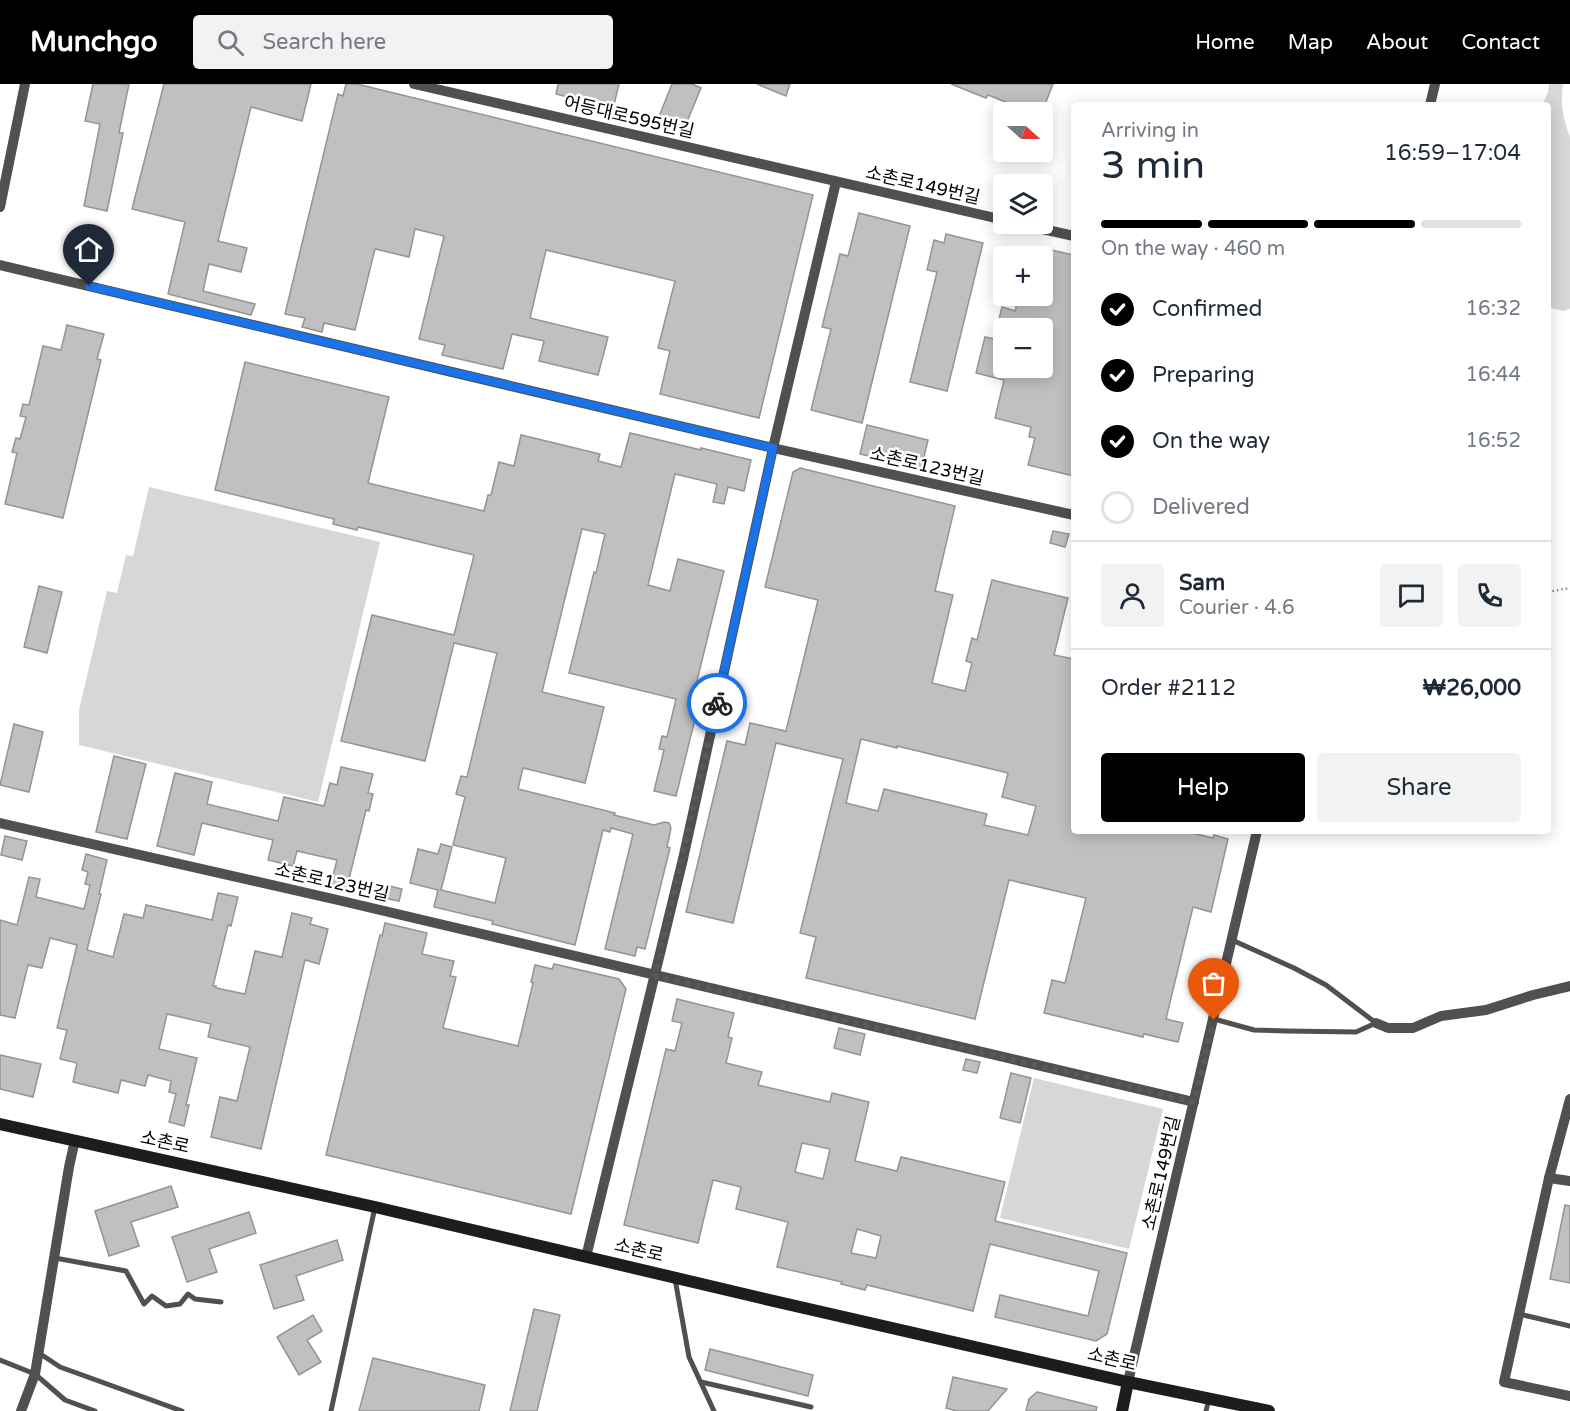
<!DOCTYPE html>
<meta charset="utf-8">
<style>
body{margin:0;font-family:"Varela Round","Noto Sans KR",sans-serif;background:#f2f2f3;color:#1f2937;height:100vh;display:flex;flex-direction:column;font-size:22px;white-space:nowrap}
*{box-sizing:border-box;margin:0}
p{font-size:20px;color:#747a83}
.icon{flex:none;width:33px;height:33px;fill:none;stroke:currentColor;stroke-width:2;stroke-linecap:round;stroke-linejoin:round}
.map{position:relative;flex:1;overflow:hidden}
.sheet{position:absolute;left:1071px;top:18px;width:480px;height:732px;display:flex;flex-direction:column;background:#fff;border-radius:6px;box-shadow:0 3px 15px #0003}
.sheet>*{flex:none}
.needle{width:39px;rotate:111deg}
.controls{position:absolute;left:993px;top:18px;display:grid;gap:12px}
.controls a{display:grid;place-items:center;width:60px;height:60px;border-radius:6px;background:#fff;box-shadow:0 3px 15px #0003;font-size:30px}
.pin{position:absolute;display:grid;place-items:center;width:51px;height:51px;color:#fff;margin:-62px -26px;border-radius:50% 50% 50% 0;rotate:-45deg;box-shadow:0 0 6px #0007}
.pin .icon{rotate:45deg}
.courier{position:absolute;display:grid;place-items:center;width:60px;height:60px;margin:-30px;border:4px solid #1a73e8;border-radius:50%;background:#fff;color:#222;box-shadow:0 2px 8px #0007}
.overview em{font-style:normal;font-weight:600}
.overview div{display:flex;flex-direction:column-reverse}
.overview{display:flex;align-items:center;justify-content:space-between;height:102px;padding:0 30px}
h1{font-size:39px;font-weight:600;line-height:45px}
.bar{display:grid;grid-template-columns:repeat(4,1fr);gap:9px 6px;align-content:center;height:72px;padding:0 30px}
.bar i{height:8px;border-radius:4px;background:#e0e1e3}
.bar .on{background:#000}
.bar p{grid-column:span 4}
.line{display:flex;align-items:center;gap:15px;padding:0 30px;border-top:2px solid #e0e1e3}
.line div{flex:1}
.round{display:grid;place-items:center;flex:none;width:63px;height:63px;border-radius:6px;background:#f2f2f3}
ol{padding:0 30px;list-style:none}
li{display:flex;align-items:center;gap:18px;height:66px}
li p{margin-inline-start:auto}
li .icon{padding:6px;border-radius:50%;background:#000;color:#fff;stroke-width:4}
li:last-child{color:#747a83}
li i{width:33px;height:33px;border:3px solid #e0e1e3;border-radius:50%}
.button{display:flex;gap:12px;margin-top:auto;padding:12px 30px}
.button a{flex:1;height:69px;border-radius:6px;background:#000;color:#fff;font-size:24px;font-weight:600;line-height:69px;text-align:center}
.button a+a{background:#f2f2f3;color:#1f2937}
header{display:flex;align-items:center;gap:36px;box-sizing:border-box;height:84px;padding:0 30px;background:#000;color:#fff}
header strong{font-size:28px}
nav{display:flex;gap:33px;margin-inline-start:auto;font-size:21px}
.search{width:420px;height:54px;background:#f2f2f3;display:flex;align-items:center;gap:15px;box-sizing:border-box;padding:0 21px;border-radius:6px;color:#747a83;font-size:22px}
.map>svg:first-child{display:block}
.green{fill:#d7d7d7}
.building{fill:#c0c0c0;stroke:#949494;stroke-width:1.5;fill-rule:evenodd}
.lines{fill:none;stroke-linecap:round;stroke-linejoin:round}
.path{stroke:#727272;stroke-width:2;stroke-dasharray:1.5 3;stroke-linecap:butt}
.lane{stroke:#505050;stroke-width:5}
.street{stroke:#505050;stroke-width:10}
.secondary{stroke:#1d1d1d;stroke-width:12}
.done{stroke:#595959;stroke-width:6;stroke-dasharray:0 10.8}
.route{stroke:#1a73e8;stroke-width:8}
.labels{text-anchor:middle;dominant-baseline:central;stroke-width:5;stroke-linejoin:round;paint-order:stroke}
.street-label{font-size:18px;fill:#000;stroke:#fff}
</style>
<header>
<strong>Munchgo</strong>
<div class="search"><svg class="icon" aria-label="search" viewBox="0 0 24 24"><circle cx="10" cy="10" r="6"/><path d="M15 15l6 6"/></svg>Search here</div>
<nav><a>Home</a><a>Map</a><a>About</a><a>Contact</a></nav>
</header>
<div class="map">
<svg width="1570" height="1327" viewBox="0 0 1570 1327">
<rect width="100%" height="100%" fill="#fff"/>
<g class="green">
<path d="M1549,0H1563C1560,20 1563,34 1570,53V225L1563,227L1548,223V21H1542L1548,8Z"/>
<path d="M149,403L380,458L318,718L79,661V626L107,507L117,509L126,471L133,472Z"/>
<path d="M1034,994L1163,1025L1129,1165L1000,1134Z"/>
</g>
<g class="building">
<path d="M93,0H129L119,49H123L107,127L84,122L100,40L85,37Z"/>
<path d="M164,0H311L302,37L251,23L218,157L247,164L241,188L209,180L203,207L255,220L251,231L168,210L185,138L132,125Z"/>
<path d="M346,0H357L813,111L759,334L660,310L670,267L658,264L675,197L546,166L530,234L608,253L598,291L539,277L544,257L512,250L503,285L442,271L445,261L419,255L444,152L415,145L409,173L375,165L355,246L324,239L322,248L302,243L305,234L285,230L338,10L343,12Z"/>
<path d="M558,0H619L613,25L556,10Z"/>
<path d="M672,0H692L701,4L684,45L658,35Z"/>
<path d="M757,0H790L786,12Z"/>
<path d="M951,0H1053L1042,28L1022,21L1018,23L988,11L986,14Z"/>
<path d="M859,129L910,142L862,339L811,326L831,245L822,243L840,170L848,172Z"/>
<path d="M946,150L983,159L947,307L910,298L937,188L927,186L934,156L944,159Z"/>
<path d="M1042,164L1074,171V392L1028,381L1035,354L1029,353L1031,343L995,334L1004,296L976,289L985,253L994,255L1002,223L1015,227L1019,212H1042ZM1004,244H1042V284H1004Z"/>
<path d="M67,241L104,250L97,275L101,276L63,434L5,420L17,369L12,368L16,354L20,355L26,333L20,332L23,320L29,321L43,262L61,266Z"/>
<path d="M245,278L389,313L368,399L484,427L488,411H491L499,378L514,382L521,351L600,370L598,377L621,383L630,349L701,366V364L751,376L744,407L728,403L724,420L713,418L717,400L675,390L648,501L670,507L678,475L724,487L690,625L697,627L676,712L654,707L664,666L659,665L662,652L667,653L676,615L569,589L594,488L596,489L605,450L582,445L542,608L604,623L585,699L523,684L518,705L615,729L614,731L654,741L664,738L669,739L671,744L667,763L670,764L645,865L637,863L635,872L605,865L633,750L611,744L610,748L603,746L575,861L492,840L493,837L434,823L438,806L410,799L418,765L438,770L441,760L452,763L441,806L495,819L506,774L453,761L465,713L456,710L461,692L467,693L497,569L454,559L425,677L341,657L372,531L454,551L474,471L358,443L357,446L333,440L334,435L215,406Z"/>
<path d="M867,341L928,356L921,385L860,370Z"/>
<path d="M800,384L955,422L935,507L953,511L932,599L965,607L972,579L966,577L972,554L977,556L992,496L1068,514L1054,571L1074,575V747H1184L1213,754L1214,751L1228,755L1211,828L1193,823L1166,935L1183,939L1178,958L1144,950L1143,953L1044,929L1052,896L1065,899L1086,814L1009,796L975,935L806,894L816,853L800,849L843,675L776,659L733,839L686,828L727,657L745,661L750,639L786,647L818,516L765,503L793,388ZM861,655L897,664V662L1008,689L1002,713L1036,722L1028,751L984,741L987,730L884,705L878,727L846,719Z"/>
<path d="M1053,447L1069,450L1065,463L1050,459Z"/>
<path d="M39,502L62,508L47,569L24,563Z"/>
<path d="M14,640L43,648L29,708L0,701Z"/>
<path d="M114,672L146,680L127,755L96,748Z"/>
<path d="M341,683L373,690L368,709L373,710L369,727L366,726L346,807L330,803L337,776L297,767L293,782L268,776L273,756L202,739L194,771L157,762L175,689L212,698L207,720L278,737L284,713L324,722L330,699L337,701Z"/>
<path d="M5,752L27,757L22,776L1,771Z"/>
<path d="M86,770L107,776L99,810H101L87,866L113,873L124,830L143,834L146,821L212,836L218,809L238,813L231,842L228,841L213,902H216V904L245,910L255,867L282,873L292,829L312,834L310,840L328,845L319,880L305,876L261,1065L211,1053L220,1013L237,1017L250,963L208,953L211,940L167,930L159,965L197,974L186,1021H189L184,1042L169,1038L176,1010L169,1008L171,997L148,991L145,1002L121,996L118,1009L73,998L77,979L60,975L67,946L57,944L77,861L50,854L42,884L28,881L15,934L0,931V836L17,841L29,793L40,795L36,813L84,825L90,801L85,800L88,788L82,786Z"/>
<path d="M377,799L402,805L399,817L374,812Z"/>
<path d="M385,839L427,849L422,870L454,877L450,892L456,893L443,944L518,962L533,899L531,898L535,881L552,885L554,880L619,895L626,905L571,1130L326,1071L380,851L382,852Z"/>
<path d="M677,915L734,929L728,953L732,954L726,979L762,988L758,1001L830,1018L832,1009L869,1018L855,1077L897,1087L901,1073L1005,1098L995,1137L1127,1169L1107,1250L1096,1257L995,1233L1000,1211L1088,1232L1099,1187L990,1160L973,1227L867,1201L865,1206L841,1200L842,1198L777,1183L788,1138L736,1125L741,1103L713,1096L698,1159L624,1141L666,965L675,967L682,939L672,937ZM802,1059L830,1065L823,1095L795,1088ZM857,1145L881,1152L876,1174L851,1169Z"/>
<path d="M839,944L865,950L860,971L834,964Z"/>
<path d="M0,971L41,980L33,1013L0,1005Z"/>
<path d="M966,975L980,978L977,989L963,986Z"/>
<path d="M1011,989L1031,994L1020,1039L1000,1034Z"/>
<path d="M171,1102L178,1123L131,1138L139,1162L109,1172L95,1127Z"/>
<path d="M1565,1121L1570,1122V1199L1550,1195Z"/>
<path d="M249,1128L256,1149L209,1165L217,1188L187,1198L172,1153Z"/>
<path d="M337,1156L343,1176L296,1192L304,1216L274,1225L260,1181Z"/>
<path d="M534,1225L560,1231L537,1327H510Z"/>
<path d="M313,1231L322,1247L307,1256L321,1278L299,1291L277,1253Z"/>
<path d="M710,1265L813,1291L808,1312L705,1286Z"/>
<path d="M373,1274L485,1301L479,1327H359Z"/>
<path d="M953,1293L1007,1305L988,1327H957L946,1324Z"/>
<path d="M1037,1308L1097,1323L1096,1327H1026L1029,1315Z"/>
</g>
<g class="lines">
<path class="path" d="M1548,508L1570,504"/>
<g class="lane">
<path d="M1214,935L1254,946L1287,947L1356,948L1376,939L1326,901L1294,884L1232,856"/>
<path d="M55,1174L126,1187L144,1220L152,1212L166,1222L180,1220L188,1210L195,1215L221,1218"/>
<path d="M675,1195L689,1273L714,1327"/>
<path d="M1519,1230L1570,1242"/>
<path d="M39,1269L60,1283L182,1327"/>
<path d="M0,1276L35,1290L65,1316L95,1327"/>
<path d="M701,1298L811,1323"/>
<path d="M331,1327L375,1123"/>
<path d="M1206,1327L1209,1315"/>
</g>
<g class="street">
<path d="M414,0L1004,136"/>
<path d="M1430,21L1435,0"/>
<path d="M0,123L25,0"/>
<path d="M1020,140L1074,152"/>
<path d="M0,181L773,364L1074,431"/>
<path d="M0,739L342,817L1194,1018"/>
<path d="M1376,939L1388,944H1413L1441,932L1486,926L1533,911L1570,902"/>
<path d="M1570,1015L1549,1094L1504,1298L1570,1312"/>
<path d="M1549,1094L1570,1097"/>
<path d="M586,1173L683,775L773,364L836,98"/>
<path d="M1128,1298L1257,747"/>
<path d="M21,1327L35,1290L69,1083L75,1056"/>
</g>
<g class="secondary">
<path d="M0,1040L375,1123L761,1214L1128,1298L1269,1327"/>
<path d="M1122,1327L1128,1298"/>
</g>
</g>
<g class="lines">
<path class="done" d="M717,619L655,892L1194,1018L1214,936"/>
<path class="route" d="M89,202L773,364L717,619"/>
</g>
<g class="labels">
<g class="street-label">
<text transform="translate(629 33) rotate(13)">어등대로595번길</text>
<text transform="translate(923 101) rotate(13)">소촌로149번길</text>
<text transform="translate(927 382) rotate(13)">소촌로123번길</text>
<text transform="translate(332 798) rotate(13)">소촌로123번길</text>
<text transform="translate(165 1058) rotate(12)">소촌로</text>
<text transform="translate(1161 1089) rotate(-77)">소촌로149번길</text>
<text transform="translate(639 1166) rotate(13)">소촌로</text>
<text transform="translate(1112 1275) rotate(13)">소촌로</text>
</g>
</g>
</svg>
<div class="controls">
<a><svg class="needle" viewBox="-14 -14 28 28"><path d="M0-13l5 13h-10z" fill="#e53935"/><path d="M0 13l5-13h-10z" fill="#747a83"/></svg></a>
<a><svg class="icon" aria-label="layers" viewBox="0 0 24 24"><path d="M12 4l9 5-9 5-9-5zM3 14l9 5 9-5"/></svg></a>
<a>+</a>
<a>−</a>
</div>
<div class="pin" style="left:1214px;top:936px;background:#ea580c"><svg class="icon" aria-label="bag" viewBox="0 0 24 24"><path d="M5 8h14l-1 12H6zM9 8a3 3 0 0 1 6 0"/></svg></div>
<div class="pin" style="left:89px;top:202px;background:#1f2937"><svg class="icon" aria-label="home" viewBox="0 0 24 24"><path d="M3 11l9-7 9 7M6 9v11h12V9"/></svg></div>
<div class="courier" style="left:717px;top:619px"><svg class="icon" aria-label="bike" viewBox="0 0 24 24"><circle cx="6" cy="16" r="4"/><circle cx="18" cy="16" r="4"/><path d="M6 16l4-8h5l3 8M10 8l3 8H6M13 5h3"/></svg></div>
<section class="sheet">
<div class="overview"><div><h1>3 min</h1><p>Arriving in</p></div><em>16:59–17:04</em></div>
<div class="bar"><i class="on"></i><i class="on"></i><i class="on"></i><i></i><p>On the way · 460 m</p></div>
<ol>
<li><svg class="icon" aria-label="check" viewBox="0 0 24 24"><path d="M5 12l5 5 9-10"/></svg>Confirmed<p>16:32</p></li>
<li><svg class="icon" aria-label="check" viewBox="0 0 24 24"><path d="M5 12l5 5 9-10"/></svg>Preparing<p>16:44</p></li>
<li><svg class="icon" aria-label="check" viewBox="0 0 24 24"><path d="M5 12l5 5 9-10"/></svg>On the way<p>16:52</p></li>
<li><i></i>Delivered</li>
</ol>
<div class="line" style="height:108px"><a class="round"><svg class="icon" aria-label="person" viewBox="0 0 24 24"><circle cx="12" cy="8" r="4"/><path d="M4 21q1-7 8-7t8 7"/></svg></a><div><b>Sam</b><p>Courier · 4.6</p></div><a class="round"><svg class="icon" aria-label="chat" viewBox="0 0 24 24"><path d="M4 5h16v11H9l-5 4z"/></svg></a><a class="round"><svg class="icon" aria-label="phone" viewBox="0 0 24 24"><path d="M5 4h4l2 5-3 2q2 4 5 5l2-3 5 2v4C11 20 4 13 5 4z"/></svg></a></div>
<div class="line" style="height:78px"><div>Order #2112</div><b>₩26,000</b></div>
<div class="button"><a>Help</a><a>Share</a></div>
</section>
</div>
